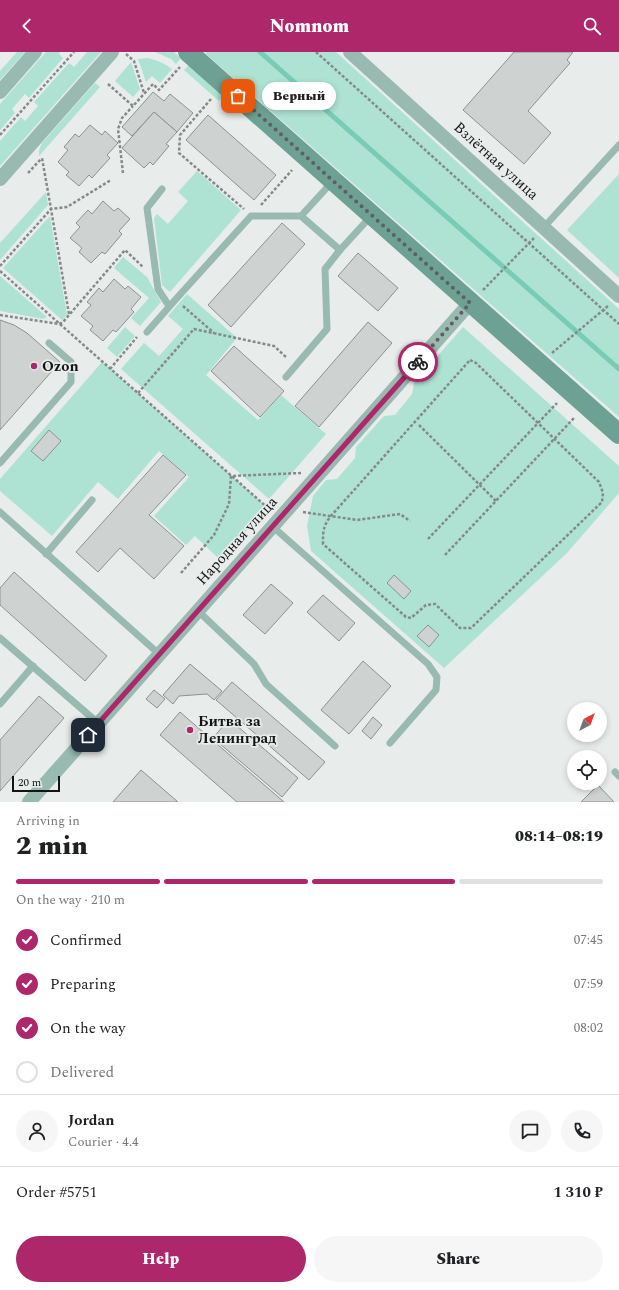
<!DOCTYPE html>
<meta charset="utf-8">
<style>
body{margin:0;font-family:Spectral,serif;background:#f6f6f6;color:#202124;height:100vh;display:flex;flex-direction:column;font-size:15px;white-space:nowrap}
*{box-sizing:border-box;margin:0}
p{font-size:13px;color:#757577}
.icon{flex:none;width:22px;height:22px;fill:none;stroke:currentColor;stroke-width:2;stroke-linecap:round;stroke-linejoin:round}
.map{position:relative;height:750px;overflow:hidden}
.details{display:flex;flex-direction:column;background:#fff;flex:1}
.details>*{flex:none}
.needle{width:26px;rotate:41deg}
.buttons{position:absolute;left:567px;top:650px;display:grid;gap:8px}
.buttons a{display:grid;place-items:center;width:40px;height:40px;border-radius:50%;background:#fff;box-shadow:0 2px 6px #0003;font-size:20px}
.scale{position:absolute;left:12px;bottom:10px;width:48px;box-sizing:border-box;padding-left:4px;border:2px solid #131414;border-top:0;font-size:11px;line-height:14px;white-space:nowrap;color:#131414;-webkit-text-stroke:3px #e8edec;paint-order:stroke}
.pin{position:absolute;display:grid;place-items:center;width:34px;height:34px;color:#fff;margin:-17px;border-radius:8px;box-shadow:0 2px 6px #0006}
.courier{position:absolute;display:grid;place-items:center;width:40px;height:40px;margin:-20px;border:3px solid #ae276b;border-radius:50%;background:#fff;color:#222;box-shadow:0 1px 5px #0007}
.bubble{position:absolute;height:28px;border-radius:14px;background:#fff;box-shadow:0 2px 6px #0003;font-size:13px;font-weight:800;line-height:28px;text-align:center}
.summary em{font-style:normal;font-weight:800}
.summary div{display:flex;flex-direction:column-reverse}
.summary{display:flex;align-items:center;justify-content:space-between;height:68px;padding:0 16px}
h1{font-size:26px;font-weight:800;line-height:30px}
.bar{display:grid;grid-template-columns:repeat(4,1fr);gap:6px 4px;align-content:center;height:48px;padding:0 16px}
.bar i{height:5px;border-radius:3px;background:#e0e0e0}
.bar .current{background:#ae276b}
.bar p{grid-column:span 4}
.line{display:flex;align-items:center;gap:10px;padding:0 16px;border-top:1px solid #e0e0e0}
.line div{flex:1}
.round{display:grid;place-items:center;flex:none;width:42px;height:42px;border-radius:21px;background:#f6f6f6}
ol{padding:0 16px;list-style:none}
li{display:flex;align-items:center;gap:12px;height:44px}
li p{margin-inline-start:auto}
li .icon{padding:4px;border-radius:50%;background:#ae276b;color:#fff;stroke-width:4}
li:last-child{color:#757577}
li i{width:22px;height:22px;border:2px solid #e0e0e0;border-radius:50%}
.cta{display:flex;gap:8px;margin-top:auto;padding:8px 16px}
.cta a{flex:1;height:46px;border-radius:24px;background:#ae276b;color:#fff;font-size:16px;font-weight:800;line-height:46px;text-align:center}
.cta a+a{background:#f6f6f6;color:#202124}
header{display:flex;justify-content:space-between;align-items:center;height:52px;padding:0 16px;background:#ae276b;color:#fff;font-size:18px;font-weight:800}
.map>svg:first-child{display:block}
.green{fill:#aee2d3}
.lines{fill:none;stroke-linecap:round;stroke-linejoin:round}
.stream{stroke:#78ccb5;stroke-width:5}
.building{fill:#ced3d2;stroke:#8d9290}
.path{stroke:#868989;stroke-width:2.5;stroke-dasharray:3 2;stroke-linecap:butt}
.lane{stroke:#98bab0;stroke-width:7}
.street{stroke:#98bab0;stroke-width:14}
.secondary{stroke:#6da193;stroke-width:20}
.done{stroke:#5e6060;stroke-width:4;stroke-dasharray:0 7.2}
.route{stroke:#ae276b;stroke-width:5}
.poi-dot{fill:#ae276b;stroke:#e8edec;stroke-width:1.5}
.labels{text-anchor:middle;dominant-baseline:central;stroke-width:3.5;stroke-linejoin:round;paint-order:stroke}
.street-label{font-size:15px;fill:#131414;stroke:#e8edec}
.poi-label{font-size:15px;font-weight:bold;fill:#131414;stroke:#e8edec;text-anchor:start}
</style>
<header><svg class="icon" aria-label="back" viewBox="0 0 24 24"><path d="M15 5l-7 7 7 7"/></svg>Nomnom<svg class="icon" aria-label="search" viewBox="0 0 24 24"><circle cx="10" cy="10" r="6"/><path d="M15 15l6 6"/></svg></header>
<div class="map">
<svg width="619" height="750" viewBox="0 0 619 750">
<rect width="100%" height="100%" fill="#e8edec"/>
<g class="green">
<path d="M17,0H25L0,28V19Z"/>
<path d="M46,0H60L59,2L63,6L29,46L25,42L12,57L15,61L0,78V52Z"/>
<path d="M87,0H101L0,114V89L21,65L25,69L38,54L34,50L69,11L74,15Z"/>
<path d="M155,0H174L181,6L176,12L171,7Z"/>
<path d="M206,0H336L619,257V365L206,2Z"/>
<path d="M147,6C157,8 164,11 172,17L160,31L152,24L146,30L138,7Z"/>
<path d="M131,10L140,37L133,45L115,29Z"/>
<path d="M189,13L223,44L219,49L184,18Z"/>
<path d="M95,31L100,35L39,104V98L42,91Z"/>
<path d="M197,119L241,158L170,240L162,233L154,166L157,162L168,172L188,149L178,140Z"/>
<path d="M619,122V226L567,178Z"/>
<path d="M46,140L48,153L0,208V191Z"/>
<path d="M50,164L67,263L62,268L3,216Z"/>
<path d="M123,205L147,225L161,250L140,274L131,266L149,246L114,216Z"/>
<path d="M0,224L47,265L43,267L0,259Z"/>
<path d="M187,242L237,286L206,323L258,368L281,343L326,382L269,447L121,317L144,291L159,304L183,277L168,264Z"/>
<path d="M125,275L135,284L117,305L107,296Z"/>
<path d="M463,275L619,414V441L567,501L444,616L311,499L307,474L313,444L326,428L337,427L355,406L356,395L384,364L395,363L412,342L414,331Z"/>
<path d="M102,310L269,457L218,506L195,484L186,493L154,464L189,425L159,399L118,447L98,430L52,484L0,439V427Z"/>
</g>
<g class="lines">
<path class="stream" d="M260,0L619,317"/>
</g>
<g class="building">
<path d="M514,0H573L567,8L570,11L528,59L551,81L524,112L463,58Z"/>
<path d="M153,40L164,49L170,42L193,61L177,80L154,60L132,84L122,75Z"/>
<path d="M154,60L177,80L166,92L169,94L153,113L150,110L144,116L122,96Z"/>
<path d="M208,63L276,123L254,148L186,88Z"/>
<path d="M90,73L102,83L105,79L118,91L107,103L110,106L92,126L89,123L79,134L66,123L69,120L58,110L68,98L64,95L75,82L79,85Z"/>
<path d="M103,149L114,159L118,156L130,167L119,179L122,182L105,202L102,200L91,211L79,200L82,196L70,186L80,175L76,171L88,158L92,162Z"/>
<path d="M282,171L305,192L231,275L208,253Z"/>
<path d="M358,201L398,236L378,259L338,224Z"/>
<path d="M114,227L125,237L128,234L141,245L131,257L134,260L116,280L113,278L103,289L90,278L93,274L81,264L91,253L87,250L99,236L103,240Z"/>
<path d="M0,268L14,273L27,281L60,310L0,378Z"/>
<path d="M368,270L392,291L319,375L295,354Z"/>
<path d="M234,294L284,339L260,365L211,319Z"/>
<path d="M49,378L61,389L43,409L31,399Z"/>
<path d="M163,403L186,423L149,463L184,494L154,527L120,496L98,520L76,500Z"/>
<path d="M14,520L107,604L85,629L0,553V536Z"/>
<path d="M394,523L411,539L404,547L387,531Z"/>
<path d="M271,532L293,551L265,582L243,563Z"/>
<path d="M323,543L355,571L339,589L307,560Z"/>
<path d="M428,573L439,583L429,595L417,584Z"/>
<path d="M363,609L391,634L349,682L321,658Z"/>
<path d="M190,612L222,639L214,648L207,642L179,644L173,652L163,643Z"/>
<path d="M232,630L325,710L309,728L216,648Z"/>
<path d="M154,638L165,647L157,656L146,647Z"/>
<path d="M39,644L64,666L0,739V688Z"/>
<path d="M180,660L284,750H237L160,683Z"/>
<path d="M373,665L382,673L371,687L362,679Z"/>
<path d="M229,667L298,726L282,745L213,686Z"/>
<path d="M141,718L178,750H113Z"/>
<path d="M598,733L614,750H581Z"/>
</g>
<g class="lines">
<g class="path">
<path d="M316,0L619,272"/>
<path d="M126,2L134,9L144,41"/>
<path d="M108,32L133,54L153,32L159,38L180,15"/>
<path d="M211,47L180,83L179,101L244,157"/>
<path d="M0,83L74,0"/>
<path d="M28,121L41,107"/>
<path d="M123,121L118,77L122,66L133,54"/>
<path d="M261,153L292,118"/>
<path d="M0,214L51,157L42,106"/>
<path d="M0,219L269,457"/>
<path d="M483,238L534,186"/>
<path d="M183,254L214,281"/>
<path d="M69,262L51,157L67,155L111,128"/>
<path d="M0,263L59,272L63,270L125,198L143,215"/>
<path d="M552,301L608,254"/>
<path d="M470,308L476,311L599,430L603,441L602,450L471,576H460L435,552L426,553L411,566L406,565L323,492C323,479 323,475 330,465Z"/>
<path d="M110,317L137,285"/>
<path d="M138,341L194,277L274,294L287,306"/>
<path d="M419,373L496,449"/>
<path d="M303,460L357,468L400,462L410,469"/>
<path d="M428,487L557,351"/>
<path d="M445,503L574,366"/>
<path d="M181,521L214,483L229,452L231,424L301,421"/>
</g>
<g class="lane">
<path d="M162,137L147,156L158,237L169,254"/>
<path d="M301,164L333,129"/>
<path d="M544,175L619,93"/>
<path d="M340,198L372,163"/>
<path d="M147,280L176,247L251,164H301L340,198L325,217L327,277L286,325"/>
<path d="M0,411L71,330V310L49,291"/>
<path d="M0,460L159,602"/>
<path d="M272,474L428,612L437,625L436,638L390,691"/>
<path d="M46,502L92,448"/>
<path d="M198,559L254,612L266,632L335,694"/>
<path d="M0,586L98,671"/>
<path d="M0,652L33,614"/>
<path d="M615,720L619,724"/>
</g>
<g class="street">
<path d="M350,0L619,244"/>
<path d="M0,40L35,0"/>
<path d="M0,127L112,0"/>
<path d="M29,750L470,251"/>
</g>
<path class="secondary" d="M188,0L619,382"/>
</g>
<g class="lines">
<path class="done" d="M238,44L470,251L418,310"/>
<path class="route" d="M88,683L418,310"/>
</g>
<g class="poi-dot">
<circle cx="34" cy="314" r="4"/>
<circle cx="190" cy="678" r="4"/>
</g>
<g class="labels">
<g class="street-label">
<text transform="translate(496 109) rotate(42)">Взлётная улица</text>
<text transform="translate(237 489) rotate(-48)">Народная улица</text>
</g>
<g class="poi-label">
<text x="42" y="314">Ozon</text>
<text x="198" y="669">Битва за<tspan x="198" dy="17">Ленинград</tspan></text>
</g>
</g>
</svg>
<div class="buttons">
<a><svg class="needle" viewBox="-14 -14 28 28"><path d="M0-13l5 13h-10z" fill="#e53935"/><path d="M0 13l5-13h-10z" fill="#757577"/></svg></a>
<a><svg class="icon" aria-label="locate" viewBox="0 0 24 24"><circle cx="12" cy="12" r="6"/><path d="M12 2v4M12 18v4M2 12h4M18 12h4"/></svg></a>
</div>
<div class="scale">20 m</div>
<div class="pin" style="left:238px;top:44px;background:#ea580c"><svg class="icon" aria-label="bag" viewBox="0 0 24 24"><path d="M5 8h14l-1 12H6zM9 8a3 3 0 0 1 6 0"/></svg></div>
<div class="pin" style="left:88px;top:683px;background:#1f2937"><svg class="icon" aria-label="home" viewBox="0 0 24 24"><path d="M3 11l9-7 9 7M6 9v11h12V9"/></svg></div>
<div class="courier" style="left:418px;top:310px"><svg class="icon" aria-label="bike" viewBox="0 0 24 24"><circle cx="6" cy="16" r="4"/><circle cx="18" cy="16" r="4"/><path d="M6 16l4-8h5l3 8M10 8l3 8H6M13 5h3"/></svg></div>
<div class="bubble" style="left:262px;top:30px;width:74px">Верный</div>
</div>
<section class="details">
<div class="summary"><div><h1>2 min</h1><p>Arriving in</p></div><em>08:14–08:19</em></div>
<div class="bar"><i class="current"></i><i class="current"></i><i class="current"></i><i></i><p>On the way · 210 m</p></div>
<ol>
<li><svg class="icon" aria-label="check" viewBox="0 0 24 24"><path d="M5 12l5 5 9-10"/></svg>Confirmed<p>07:45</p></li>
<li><svg class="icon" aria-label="check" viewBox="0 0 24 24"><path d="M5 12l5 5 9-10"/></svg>Preparing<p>07:59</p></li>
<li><svg class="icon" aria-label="check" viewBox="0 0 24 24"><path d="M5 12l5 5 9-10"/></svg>On the way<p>08:02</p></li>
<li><i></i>Delivered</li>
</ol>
<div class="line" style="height:72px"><a class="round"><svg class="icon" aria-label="person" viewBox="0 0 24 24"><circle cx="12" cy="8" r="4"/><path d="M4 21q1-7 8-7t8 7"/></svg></a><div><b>Jordan</b><p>Courier · 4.4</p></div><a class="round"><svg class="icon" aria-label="chat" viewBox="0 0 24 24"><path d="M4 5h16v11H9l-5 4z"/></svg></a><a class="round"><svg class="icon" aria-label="phone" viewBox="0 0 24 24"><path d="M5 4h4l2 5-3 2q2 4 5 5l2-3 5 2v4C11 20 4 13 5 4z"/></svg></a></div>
<div class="line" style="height:52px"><div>Order #5751</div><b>1 310 ₽</b></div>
<div class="cta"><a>Help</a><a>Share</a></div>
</section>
